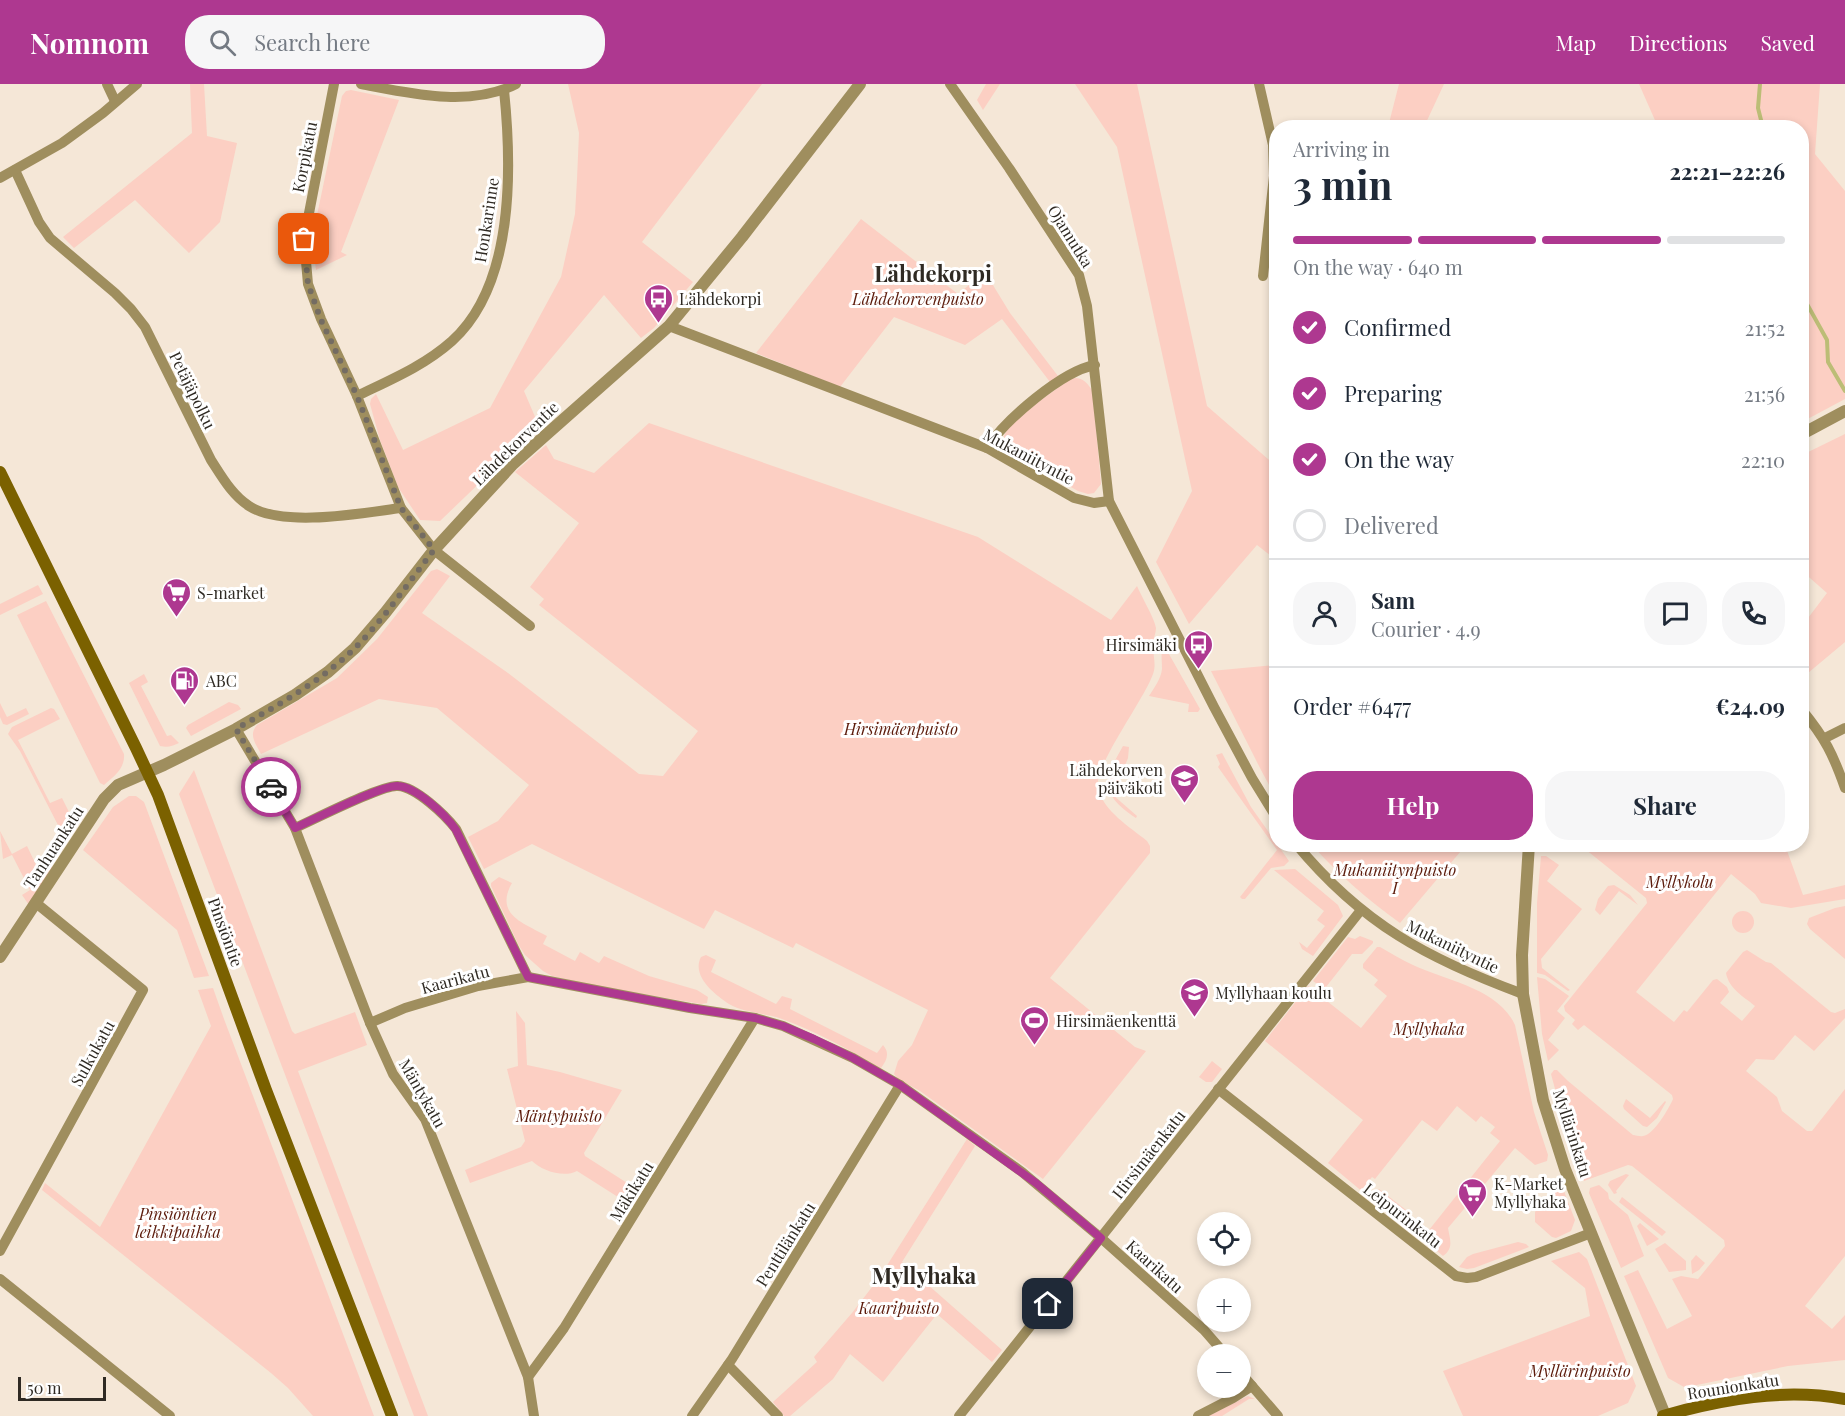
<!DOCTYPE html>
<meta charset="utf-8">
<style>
body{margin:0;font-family:"Playfair Display",serif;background:#f6f6f7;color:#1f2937;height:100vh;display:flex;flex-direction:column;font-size:22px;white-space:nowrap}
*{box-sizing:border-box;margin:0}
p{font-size:20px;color:#747a83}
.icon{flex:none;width:33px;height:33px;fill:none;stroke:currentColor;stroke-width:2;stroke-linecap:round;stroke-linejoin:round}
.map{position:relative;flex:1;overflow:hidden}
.drawer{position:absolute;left:1269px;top:36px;width:540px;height:732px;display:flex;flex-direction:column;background:#fff;border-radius:24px;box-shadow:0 3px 9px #0003}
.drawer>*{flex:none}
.buttons{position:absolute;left:1197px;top:1128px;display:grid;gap:12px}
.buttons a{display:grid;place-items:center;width:54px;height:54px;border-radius:50%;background:#fff;box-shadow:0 3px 9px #0003;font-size:30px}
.scale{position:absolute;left:18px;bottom:15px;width:88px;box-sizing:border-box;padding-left:6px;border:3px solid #2f2a23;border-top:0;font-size:16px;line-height:21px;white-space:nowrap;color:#2f2a23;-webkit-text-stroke:4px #fff;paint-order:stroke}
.pin{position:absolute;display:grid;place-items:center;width:51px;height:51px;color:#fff;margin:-26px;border-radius:12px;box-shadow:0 3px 9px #0006}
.courier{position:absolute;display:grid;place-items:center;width:60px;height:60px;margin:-30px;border:4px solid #ae3890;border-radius:50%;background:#fff;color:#222;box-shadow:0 2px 8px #0007}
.summary em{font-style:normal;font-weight:700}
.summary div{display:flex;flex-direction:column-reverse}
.summary{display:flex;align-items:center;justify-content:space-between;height:102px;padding:0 24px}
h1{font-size:39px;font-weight:700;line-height:45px}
.bar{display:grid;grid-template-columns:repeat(4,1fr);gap:9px 6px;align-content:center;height:72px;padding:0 24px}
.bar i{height:8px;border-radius:4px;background:#e0e1e3}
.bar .selected{background:#ae3890}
.bar p{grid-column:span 4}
.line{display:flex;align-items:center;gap:15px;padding:0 24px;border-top:2px solid #e0e1e3}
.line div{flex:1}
.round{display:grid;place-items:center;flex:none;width:63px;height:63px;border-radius:24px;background:#f6f6f7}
ol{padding:0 24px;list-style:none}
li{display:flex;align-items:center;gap:18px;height:66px}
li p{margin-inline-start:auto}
li .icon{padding:6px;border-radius:50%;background:#ae3890;color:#fff;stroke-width:4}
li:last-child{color:#747a83}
li i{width:33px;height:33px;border:3px solid #e0e1e3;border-radius:50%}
.cta{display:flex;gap:12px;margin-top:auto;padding:12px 24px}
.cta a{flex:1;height:69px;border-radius:24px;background:#ae3890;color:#fff;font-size:24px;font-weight:700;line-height:69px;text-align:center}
.cta a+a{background:#f6f6f7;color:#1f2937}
header{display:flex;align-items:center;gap:36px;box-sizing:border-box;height:84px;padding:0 30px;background:#ae3890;color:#fff}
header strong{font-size:28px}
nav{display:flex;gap:33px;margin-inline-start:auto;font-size:21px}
.search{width:420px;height:54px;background:#f6f6f7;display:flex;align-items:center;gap:15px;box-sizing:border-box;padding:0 21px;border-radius:24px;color:#747a83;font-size:22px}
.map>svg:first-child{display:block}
.green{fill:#fccfc3}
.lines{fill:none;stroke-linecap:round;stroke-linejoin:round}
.stream{stroke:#bcbd76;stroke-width:4}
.minor{stroke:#9f8e5e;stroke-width:10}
.tertiary{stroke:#9f8e5e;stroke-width:12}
.secondary{stroke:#7b6100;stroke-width:12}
.done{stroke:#746c62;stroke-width:6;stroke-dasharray:0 10.8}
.route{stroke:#ae3890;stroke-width:8}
.labels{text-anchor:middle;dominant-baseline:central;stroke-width:6;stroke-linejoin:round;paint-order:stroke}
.street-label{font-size:16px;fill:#2f2a23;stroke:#fff}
.poi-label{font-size:16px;fill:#2f2a23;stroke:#fff;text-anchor:start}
.park-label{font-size:16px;font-style:italic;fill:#5c1b0b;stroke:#fff}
.district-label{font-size:22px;font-weight:bold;fill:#2f2a23;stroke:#fff}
</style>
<header>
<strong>Nomnom</strong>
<div class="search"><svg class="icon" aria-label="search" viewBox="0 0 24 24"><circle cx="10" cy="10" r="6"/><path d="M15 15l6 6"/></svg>Search here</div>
<nav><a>Map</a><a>Directions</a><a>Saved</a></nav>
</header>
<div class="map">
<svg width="1845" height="1332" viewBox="0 0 1845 1332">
<rect width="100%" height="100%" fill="#f5e7d7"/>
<g class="green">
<path d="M190,0H204L207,52L237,59L220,138L189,169L135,116L74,164L63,153L192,49Z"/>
<path d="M568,0H762L642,158L693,198L654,244L641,254L604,211L524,307L539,342L440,437L420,436L398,403L380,356L370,320L371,315L376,310L403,366L490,324L561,193L575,130L577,95L579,49Z"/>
<path d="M986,0H1000L983,26L977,16Z"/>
<path d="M1075,0H1137L1207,322L1276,382V476L1257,461L1189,540L1156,478L1192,407L1117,63Z"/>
<path d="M1399,0H1444L1424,43H1388Z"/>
<path d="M1639,0H1820L1815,70L1845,107V315L1802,338V44L1658,43Z"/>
<path d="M351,6L399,16L341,168L347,171L316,186L312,155L342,12L346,7Z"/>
<path d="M861,135L958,210L985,188L1010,229L1058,292L1050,298L1002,235L965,261L894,233L840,303L756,269Z"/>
<path d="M1072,294C1083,293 1088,299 1093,308L1101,400L1094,409L1088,410L1078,407L1015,372C1009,367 1003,362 1004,353C1005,340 1059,303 1072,294Z"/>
<path d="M649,339L978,453L1111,536L1137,502C1142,514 1154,533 1156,544C1156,548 1154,553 1153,558C1152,568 1157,580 1153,590C1144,616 1093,683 1098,704C1103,727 1130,743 1147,757L1150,762V769L1050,894L1135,963L1146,967L1043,1095L920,1007L898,995L894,990L898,977L912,961L928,926L796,859L793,864L715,826L704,845L532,760L484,785L468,753L498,737L529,701L437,624L379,615L261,670C256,660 248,651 257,641L337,594L377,555L431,487L437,485L450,492L422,529L508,589L639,690L663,692L698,647L539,521L544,515L530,503L579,439L515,388L546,361L554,375L594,389Z"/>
<path d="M1845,350V558L1802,594V542L1827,509L1802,487V371Z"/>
<path d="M38,501L43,510L0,531V520Z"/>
<path d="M46,517L124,670C125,685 114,692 104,701L100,699L17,531Z"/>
<path d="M1165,563L1200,625L1198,628H1188L1189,620L1149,612C1154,604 1161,595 1162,585C1162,578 1161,572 1162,565Z"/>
<path d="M1276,581V714L1261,686L1211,587Z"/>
<path d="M144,590L148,598L141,602L167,652L171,651L179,659C172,662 168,664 160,662L129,599Z"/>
<path d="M229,618L238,621L241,625L191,652L186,644L188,641Z"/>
<path d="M0,619L7,633L26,624L29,630L7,641L3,640L0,633Z"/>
<path d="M51,624L54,625L60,635L18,656L50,719L62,714L73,736L59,743L20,667L8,650L12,643Z"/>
<path d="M1123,662L1129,663L1128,674L1113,711L1137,732L1136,734C1100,710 1103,697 1123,662Z"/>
<path d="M1222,669L1251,723L1289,777L1284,782L1271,784L1245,815H1242L1240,813L1277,766L1218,683L1220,680L1216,671Z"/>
<path d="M194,686L292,947L295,950L355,928L367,961L298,987L428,1332H414L179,710Z"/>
<path d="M129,712H136L144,718L209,892L194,894L177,846L83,766L113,723Z"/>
<path d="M0,747L12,770L27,762L39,787L49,781L53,784L29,821L22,811L30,806L12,771L3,775Z"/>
<path d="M1312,761H1466L1400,839C1367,815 1339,791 1312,761Z"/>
<path d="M1580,761H1785L1803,811L1845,801V815L1791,824L1761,819L1755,810L1731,790L1636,908L1674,938L1684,926L1687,928L1713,896L1717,895L1727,903L1729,908L1720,919L1742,937L1755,922C1743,912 1729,905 1726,889L1743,868L1747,866L1766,878L1771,879L1831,928L1835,929L1845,925V934L1814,967L1795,951L1774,976L1756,975L1746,987L1777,1013L1782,1027L1807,1047H1812L1845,1005V1172L1805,1222L1832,1245L1845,1231V1276L1788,1282L1692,1302L1684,1303L1668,1294L1624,1192L1638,1186L1667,1245L1692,1232L1672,1195L1681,1192L1698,1195L1725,1162L1724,1156L1632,1082L1628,1081L1584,1097L1572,1068L1551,990L1554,986H1557L1568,997L1633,1051C1636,1051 1640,1053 1643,1052C1654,1051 1669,1024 1673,1015L1672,1011L1584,941L1578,946L1572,940L1575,936L1565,927L1564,922L1647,819L1646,814Z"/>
<path d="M1541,772H1546L1559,781L1547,797L1582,825L1541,875L1542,884L1570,906L1568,907L1545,891L1537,889V819Z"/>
<path d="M1295,785L1338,821L1343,832L1313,872L1302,865L1299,858L1307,864L1325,842L1317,836L1324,827L1274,786Z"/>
<path d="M499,793L512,799C494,831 524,839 547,852L543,860L575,877L580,868L599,879L604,872L649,892L697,906L708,913L707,919L701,920L590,901L552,892L543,887L525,871L518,860L491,802V799Z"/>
<path d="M1614,801L1630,811L1638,821L1619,807L1600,831L1595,826L1598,815L1608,802Z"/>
<path d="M1845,822V875L1810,845L1807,840L1809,834L1835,824Z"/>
<circle cx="1743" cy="838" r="11"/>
<path d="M1360,852L1373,857V859L1362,870H1352L1326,903H1322L1313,897L1348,853L1355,855Z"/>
<path d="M1377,863H1380C1391,869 1402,876 1413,881C1447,897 1498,904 1515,941L1534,1028L1548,1071L1547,1077L1535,1081L1515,1064L1448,1144C1450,1156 1454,1164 1443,1172L1411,1145L1414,1143L1425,1151L1500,1057L1490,1049L1495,1043L1481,1032L1476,1038L1457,1022L1437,1047L1422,1036L1375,1095L1372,1093L1368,1098L1370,1101L1364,1109L1328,1079L1363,1036L1265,957L1308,902L1361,944L1387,912L1374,901L1378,896L1363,884V880Z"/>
<path d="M706,871L716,876L711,888L776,920L782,912L792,915L790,925L877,969L883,961C890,969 887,976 881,984L878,983C848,965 815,947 782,935C766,929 744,929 729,920C715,911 691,892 701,873Z"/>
<path d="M1537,893L1545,895L1569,912L1557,927L1565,934L1548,956L1559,966L1548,977L1542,950Z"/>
<path d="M213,904L224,935L374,1332H313L288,1304L271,1289L42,1106L45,1099L100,1143L211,942L198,906Z"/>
<path d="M516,927L525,939L527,981L560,988L622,1006L584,1069L585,1072L638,1106L629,1120L577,1087C564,1094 542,1087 532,1077L470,1099L465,1086L521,1063L525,1057L507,985L518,982Z"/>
<path d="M1212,977L1222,985L1212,998H1206L1199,993Z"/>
<path d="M1626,1015L1650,1034L1665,1017L1666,1018L1657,1034L1647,1043L1643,1042L1624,1025L1623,1022Z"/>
<path d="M967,1055L975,1062L902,1178L1002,1266L992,1278L937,1230L883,1298L850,1270L833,1295L790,1332H784L773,1318L817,1278L814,1273L852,1229L879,1194Z"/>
<path d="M1626,1090L1629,1091L1616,1107L1617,1109L1614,1110L1608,1101L1610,1097Z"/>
<path d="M1558,1100L1562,1102L1575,1136L1571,1147L1556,1154L1552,1153L1535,1138V1128Z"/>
<path d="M1599,1101L1608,1109L1609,1115L1628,1131L1644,1172L1621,1184L1589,1109L1590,1104Z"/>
<path d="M1379,1105L1410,1129L1402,1139L1370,1114Z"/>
<path d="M1622,1113L1666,1148L1662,1152L1619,1118Z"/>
<path d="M1640,1139L1659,1155L1647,1162L1637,1142Z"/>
<path d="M1518,1158L1526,1160L1529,1163L1474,1184L1467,1185L1459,1183L1467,1173L1473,1170Z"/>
<path d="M1665,1159L1686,1177V1186L1669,1188L1655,1165Z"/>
<path d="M1579,1168L1587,1175L1636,1302L1628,1319L1598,1332H1463L1443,1287L1590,1232L1585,1204L1551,1177Z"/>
<path d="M1696,1171L1705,1179L1699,1186L1692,1190L1691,1177Z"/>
<path d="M1248,1312L1255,1315H1249L1222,1332H1208Z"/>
</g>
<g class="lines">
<g class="stream">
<path d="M1760,0L1758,24L1763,44"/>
<path d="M1802,140L1805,162L1802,177"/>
<path d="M1802,211L1827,256L1828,278L1845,307"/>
</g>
<g class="minor">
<path d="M107,0L115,17"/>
<path d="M334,0L304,155L308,200L321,235L357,312L401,424L434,466L530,542"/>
<path d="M361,0C409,9 470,24 516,0"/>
<path d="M950,0L1009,84L1079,191L1087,222L1109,417L1214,623L1252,694L1276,733"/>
<path d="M1259,0L1273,61L1274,92L1263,192"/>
<path d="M15,86L39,138L50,154L115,209L131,225L145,243L211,376C222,393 232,411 249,422C283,444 362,429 401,424"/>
<path d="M0,94L62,59L103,29L137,0"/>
<path d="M669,242L987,364L1074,414L1094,419L1109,417"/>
<path d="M357,312C390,296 424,282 452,257C515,200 512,84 504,6"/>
<path d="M987,364C1005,336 1062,287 1095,281"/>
<path d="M1802,626C1825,654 1833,670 1845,704"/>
<path d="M236,645L295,744L370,939L393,990L425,1035L528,1293L534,1332"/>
<path d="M1825,654L1845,644"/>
<path d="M295,744C313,736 383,700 398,702C416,703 445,731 456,745L528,893"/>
<path d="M1296,760C1362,840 1428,875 1523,910"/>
<path d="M370,939L405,924L478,902L528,893L690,924L755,934L783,942L853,974L900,1001L1022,1088L1101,1154L1204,1246L1225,1270"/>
<path d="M1218,1005L1456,1192L1467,1194L1476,1193L1591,1149"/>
<path d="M0,1167L143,906L36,819"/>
<path d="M0,1195L170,1332"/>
<path d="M728,1281L778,1332"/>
<path d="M1240,1288L1278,1332"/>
<path d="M528,1293L564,1244L755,934"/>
<path d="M692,1332L732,1275L900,1001"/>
<path d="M959,1332L1361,826"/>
<path d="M1198,1332L1233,1314L1252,1302"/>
</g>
<g class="tertiary">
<path d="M1802,350L1845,327"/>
<path d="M1529,760L1522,871L1523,910L1543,1016L1565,1085L1665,1331"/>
<path d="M0,873L104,715L118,701L164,681L236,645L295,611L328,588L355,564L385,529L434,466L513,380L669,242L742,153L860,0"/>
</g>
<g class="secondary">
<path d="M0,388L136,664L158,711L266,1006L392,1332"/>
<path d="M1663,1332C1722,1315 1784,1304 1845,1315"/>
</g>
</g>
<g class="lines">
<path class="done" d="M271,703L236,645C278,621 320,598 355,564C384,535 408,499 434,466L401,424L357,312L321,236L308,200L304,155"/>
<path class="route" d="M271,703L295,744C313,736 383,700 398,702C416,703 445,730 456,746L528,893L690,924L755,934L783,942L814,955L853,974L900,1001L1036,1099L1101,1154L1048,1220"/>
</g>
<defs>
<symbol id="bus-pin" viewBox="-11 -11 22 30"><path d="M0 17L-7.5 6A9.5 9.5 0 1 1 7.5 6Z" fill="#ae3890" stroke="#fff"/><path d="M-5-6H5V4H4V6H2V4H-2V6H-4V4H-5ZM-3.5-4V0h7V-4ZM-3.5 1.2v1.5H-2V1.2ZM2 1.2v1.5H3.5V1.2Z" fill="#fff"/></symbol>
<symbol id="supermarket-pin" viewBox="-11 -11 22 30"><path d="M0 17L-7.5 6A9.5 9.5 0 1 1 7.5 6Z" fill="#ae3890" stroke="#fff"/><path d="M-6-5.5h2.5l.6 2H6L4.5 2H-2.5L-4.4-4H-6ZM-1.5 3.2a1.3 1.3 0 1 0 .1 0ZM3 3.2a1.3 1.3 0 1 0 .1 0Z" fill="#fff"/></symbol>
<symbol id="fuel-pin" viewBox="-11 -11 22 30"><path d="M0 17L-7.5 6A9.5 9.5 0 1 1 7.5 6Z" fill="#ae3890" stroke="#fff"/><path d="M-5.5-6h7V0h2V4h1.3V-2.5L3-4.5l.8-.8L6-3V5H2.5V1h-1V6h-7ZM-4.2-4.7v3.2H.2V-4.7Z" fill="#fff"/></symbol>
<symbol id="school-pin" viewBox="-11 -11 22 30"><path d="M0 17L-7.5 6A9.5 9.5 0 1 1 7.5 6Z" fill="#ae3890" stroke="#fff"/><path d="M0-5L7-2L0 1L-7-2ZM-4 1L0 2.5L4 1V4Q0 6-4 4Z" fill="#fff"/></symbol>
<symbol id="stadium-pin" viewBox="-11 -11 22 30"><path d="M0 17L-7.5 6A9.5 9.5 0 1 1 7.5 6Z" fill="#ae3890" stroke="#fff"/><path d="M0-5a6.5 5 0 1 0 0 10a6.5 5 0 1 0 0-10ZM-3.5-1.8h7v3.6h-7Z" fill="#fff"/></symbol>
</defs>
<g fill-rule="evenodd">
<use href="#bus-pin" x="642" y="198" width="33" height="45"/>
<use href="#supermarket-pin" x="160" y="492" width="33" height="45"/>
<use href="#bus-pin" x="1182" y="544" width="33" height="45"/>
<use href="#fuel-pin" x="168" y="580" width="33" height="45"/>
<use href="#school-pin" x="1168" y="678" width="33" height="45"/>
<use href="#school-pin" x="1178" y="892" width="33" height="45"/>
<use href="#stadium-pin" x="1018" y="920" width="33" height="45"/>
<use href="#supermarket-pin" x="1456" y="1092" width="33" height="45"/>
</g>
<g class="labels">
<g class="street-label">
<text transform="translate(304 73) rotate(-79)">Korpikatu</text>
<text transform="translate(486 136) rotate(-81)">Honkarinne</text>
<text transform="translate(1071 152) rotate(58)">Ojamutka</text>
<text transform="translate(193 306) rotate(64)">Petäjäpolku</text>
<text transform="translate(515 359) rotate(-44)">Lähdekorventie</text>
<text transform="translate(1029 372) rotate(28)">Mukaniityntie</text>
<text transform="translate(53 763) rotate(-57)">Tanhuankatu</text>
<text transform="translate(226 848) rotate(70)">Pinsiöntie</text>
<text transform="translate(1453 862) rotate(26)">Mukaniityntie</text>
<text transform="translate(455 895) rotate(-15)">Kaarikatu</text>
<text transform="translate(92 969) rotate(-61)">Sulkukatu</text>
<text transform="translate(423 1009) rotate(60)">Mäntykatu</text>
<text transform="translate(1573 1049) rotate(72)">Myllärinkatu</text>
<text transform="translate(1148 1070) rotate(-52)">Hirsimäenkatu</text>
<text transform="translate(631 1107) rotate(-58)">Mäkikatu</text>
<text transform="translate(1403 1131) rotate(38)">Leipurinkatu</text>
<text transform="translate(785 1160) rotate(-58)">Penttilänkatu</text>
<text transform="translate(1155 1182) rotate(42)">Kaarikatu</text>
<text transform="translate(1733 1302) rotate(-9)">Rounionkatu</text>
</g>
<g class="poi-label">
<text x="679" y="214">Lähdekorpi</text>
<text x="197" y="508">S-market</text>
<text x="1177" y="560" text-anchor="end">Hirsimäki</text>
<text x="206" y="596">ABC</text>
<text x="1163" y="685" text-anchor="end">Lähdekorven<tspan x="1163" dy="18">päiväkoti</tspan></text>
<text x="1215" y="908">Myllyhaan koulu</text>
<text x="1056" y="936">Hirsimäenkenttä</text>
<text x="1494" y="1099">K-Market<tspan x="1494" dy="18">Myllyhaka</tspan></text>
</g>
<g class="park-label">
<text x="918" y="214">Lähdekorvenpuisto</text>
<text x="901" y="644">Hirsimäenpuisto</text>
<text x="1395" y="785">Mukaniitynpuisto<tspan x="1395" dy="18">I</tspan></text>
<text x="1680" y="797">Myllykolu</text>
<text x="1429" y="944">Myllyhaka</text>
<text x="559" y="1031">Mäntypuisto</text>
<text x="178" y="1129">Pinsiöntien<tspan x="178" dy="18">leikkipaikka</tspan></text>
<text x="899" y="1223">Kaaripuisto</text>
<text x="1580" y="1286">Myllärinpuisto</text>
</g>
<g class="district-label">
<text x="933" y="189">Lähdekorpi</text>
<text x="924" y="1191">Myllyhaka</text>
</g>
</g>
</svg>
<div class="buttons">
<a><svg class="icon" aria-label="locate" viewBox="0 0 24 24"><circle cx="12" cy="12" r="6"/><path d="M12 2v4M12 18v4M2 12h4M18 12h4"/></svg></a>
<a>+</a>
<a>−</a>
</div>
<div class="scale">50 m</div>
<div class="pin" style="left:304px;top:155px;background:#ea580c"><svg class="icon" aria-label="bag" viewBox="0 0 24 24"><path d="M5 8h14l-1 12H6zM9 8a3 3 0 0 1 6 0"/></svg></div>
<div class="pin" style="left:1048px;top:1220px;background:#1f2937"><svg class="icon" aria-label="home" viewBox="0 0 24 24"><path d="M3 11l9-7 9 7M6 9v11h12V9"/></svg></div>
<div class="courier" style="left:271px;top:703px"><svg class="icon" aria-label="car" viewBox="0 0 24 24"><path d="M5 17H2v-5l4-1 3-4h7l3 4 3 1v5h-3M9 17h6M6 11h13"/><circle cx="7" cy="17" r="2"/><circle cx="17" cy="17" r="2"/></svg></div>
<section class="drawer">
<div class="summary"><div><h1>3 min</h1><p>Arriving in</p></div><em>22:21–22:26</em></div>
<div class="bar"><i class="selected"></i><i class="selected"></i><i class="selected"></i><i></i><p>On the way · 640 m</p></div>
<ol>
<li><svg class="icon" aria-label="check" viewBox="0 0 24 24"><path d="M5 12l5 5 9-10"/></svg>Confirmed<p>21:52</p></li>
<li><svg class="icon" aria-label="check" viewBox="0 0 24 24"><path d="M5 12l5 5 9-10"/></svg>Preparing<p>21:56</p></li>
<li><svg class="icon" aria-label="check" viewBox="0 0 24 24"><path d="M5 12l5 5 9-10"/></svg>On the way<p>22:10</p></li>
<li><i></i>Delivered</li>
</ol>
<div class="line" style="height:108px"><a class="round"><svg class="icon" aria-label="person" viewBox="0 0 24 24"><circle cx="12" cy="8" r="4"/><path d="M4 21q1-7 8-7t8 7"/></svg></a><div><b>Sam</b><p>Courier · 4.9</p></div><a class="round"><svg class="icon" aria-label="chat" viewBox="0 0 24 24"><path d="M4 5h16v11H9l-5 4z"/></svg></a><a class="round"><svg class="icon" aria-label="phone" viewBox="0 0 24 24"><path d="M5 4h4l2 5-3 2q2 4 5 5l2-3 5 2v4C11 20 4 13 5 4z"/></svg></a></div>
<div class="line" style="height:78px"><div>Order #6477</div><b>€24.09</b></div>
<div class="cta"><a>Help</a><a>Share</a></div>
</section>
</div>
